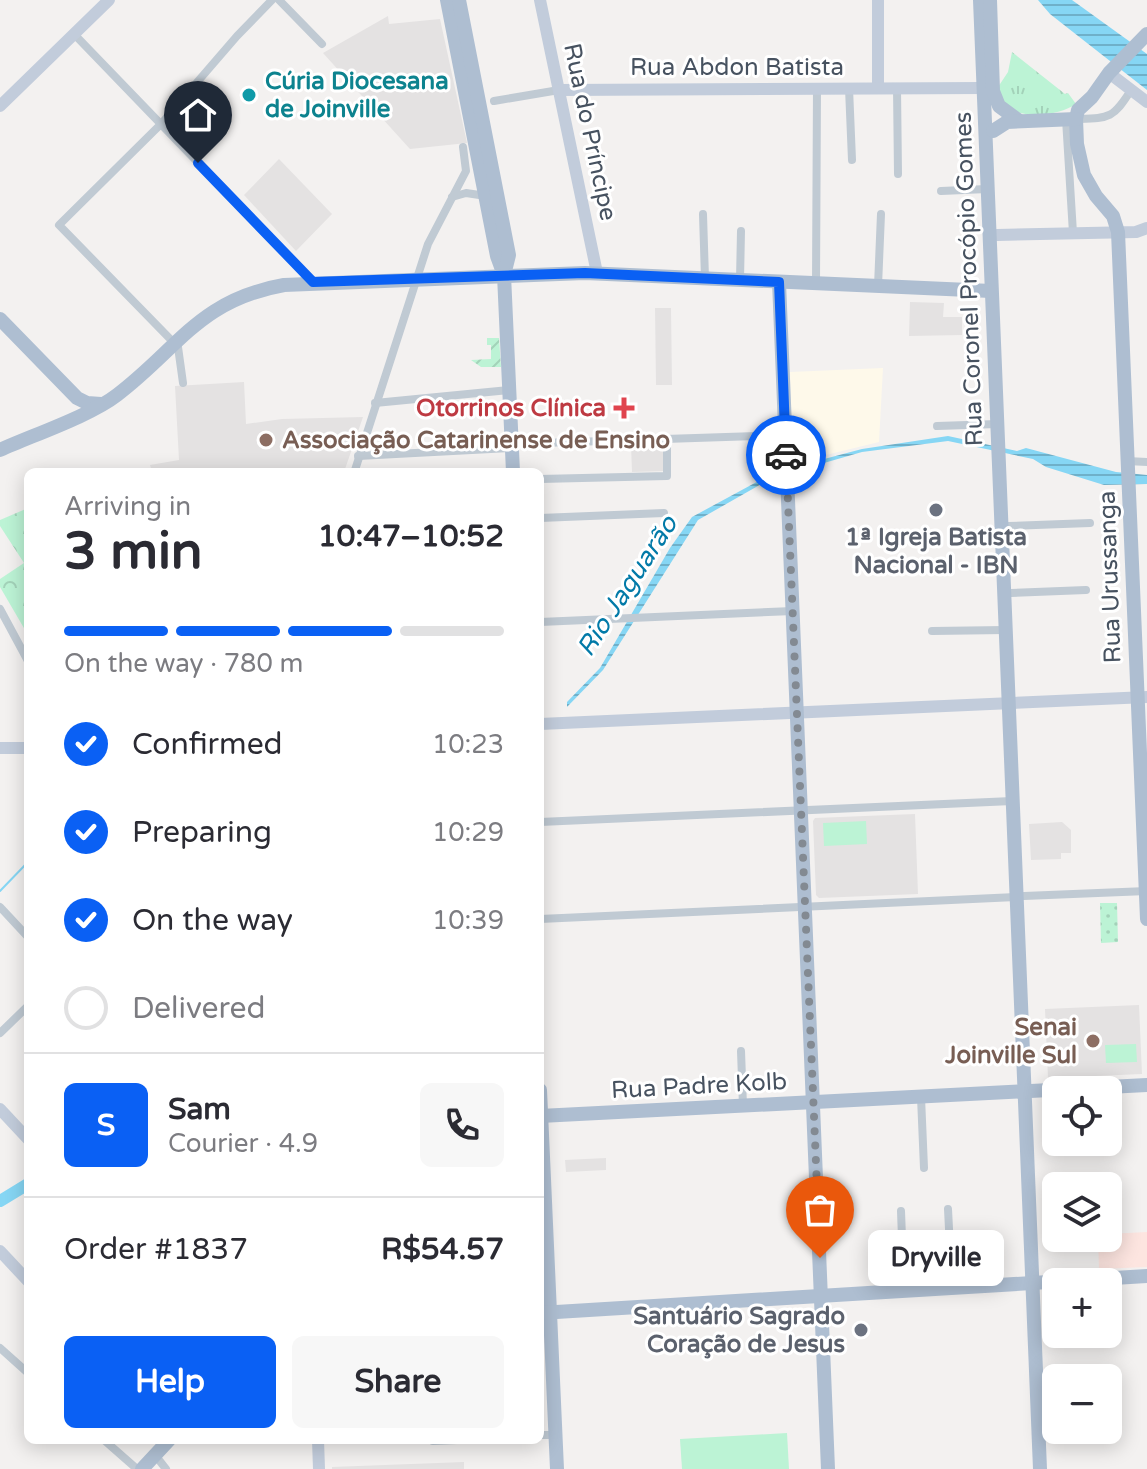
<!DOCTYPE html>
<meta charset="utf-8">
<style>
body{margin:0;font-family:"Varela Round",sans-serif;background:#f7f7f7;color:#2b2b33;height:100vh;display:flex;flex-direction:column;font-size:30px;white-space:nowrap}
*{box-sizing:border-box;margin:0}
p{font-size:26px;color:#7c7c81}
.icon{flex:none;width:44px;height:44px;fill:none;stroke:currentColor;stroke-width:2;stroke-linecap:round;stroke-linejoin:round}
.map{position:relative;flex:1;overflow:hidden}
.side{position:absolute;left:24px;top:468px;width:520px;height:976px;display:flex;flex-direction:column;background:#fff;border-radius:12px;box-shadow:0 4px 20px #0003}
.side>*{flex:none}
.fabs{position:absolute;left:1042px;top:1076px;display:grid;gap:16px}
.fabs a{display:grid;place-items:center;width:80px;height:80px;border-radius:12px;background:#fff;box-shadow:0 4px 20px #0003;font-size:40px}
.pin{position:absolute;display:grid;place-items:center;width:68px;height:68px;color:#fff;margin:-82px -34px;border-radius:50% 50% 50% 0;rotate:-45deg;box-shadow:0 0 8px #0007}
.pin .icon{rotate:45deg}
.courier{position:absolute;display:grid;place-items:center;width:80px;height:80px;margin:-40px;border:6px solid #0a60f4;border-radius:50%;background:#fff;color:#222;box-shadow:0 2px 10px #0007}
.bubble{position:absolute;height:56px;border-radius:12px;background:#fff;box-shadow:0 4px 20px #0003;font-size:26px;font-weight:800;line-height:56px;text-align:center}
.head em{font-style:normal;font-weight:800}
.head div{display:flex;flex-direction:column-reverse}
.head{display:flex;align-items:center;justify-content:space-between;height:136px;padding:0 40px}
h1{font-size:52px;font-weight:800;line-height:60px}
.bar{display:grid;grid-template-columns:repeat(4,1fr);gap:12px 8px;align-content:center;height:96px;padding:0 40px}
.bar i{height:10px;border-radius:6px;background:#e1e1e2}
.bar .on{background:#0a60f4}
.bar p{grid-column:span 4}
.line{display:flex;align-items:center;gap:20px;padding:0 40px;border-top:2px solid #e1e1e2}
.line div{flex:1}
.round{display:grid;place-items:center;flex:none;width:84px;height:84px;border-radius:12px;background:#f7f7f7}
ol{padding:0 40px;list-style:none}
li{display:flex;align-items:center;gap:24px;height:88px}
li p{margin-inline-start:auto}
li .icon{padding:8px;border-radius:50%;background:#0a60f4;color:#fff;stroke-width:4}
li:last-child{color:#7c7c81}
li i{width:44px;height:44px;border:4px solid #e1e1e2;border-radius:50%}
.button{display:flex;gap:16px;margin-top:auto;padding:16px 40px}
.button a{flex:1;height:92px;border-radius:12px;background:#0a60f4;color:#fff;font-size:32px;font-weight:800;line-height:92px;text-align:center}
.button a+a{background:#f7f7f7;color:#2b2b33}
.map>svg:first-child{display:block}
.commercial{fill:#fef9ea}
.education{fill:#e4e2e2}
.medical{fill:#fde5e0}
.grass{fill:url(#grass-dots)}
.forest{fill:url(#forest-crowns)}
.park{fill:url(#park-tufts)}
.garden{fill:url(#garden-furrows)}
.pitch{fill:#bcf3d5}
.water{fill:url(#water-rules)}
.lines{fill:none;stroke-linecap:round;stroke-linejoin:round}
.stream{stroke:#86d6f4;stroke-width:2}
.river{stroke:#86d6f4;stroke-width:12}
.street{stroke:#c0cad3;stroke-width:8}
.secondary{stroke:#c2ccdb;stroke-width:12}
.primary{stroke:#aebed1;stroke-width:14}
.done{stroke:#838a92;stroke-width:8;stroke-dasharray:0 14.4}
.route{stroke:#0a60f4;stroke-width:10}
.culture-dot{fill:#0f9aa8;stroke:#fff;stroke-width:3}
.health-dot{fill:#e0444e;stroke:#fff;stroke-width:3}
.education-dot{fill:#8d6e63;stroke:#fff;stroke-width:3}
.worship-dot{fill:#6b7280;stroke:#fff;stroke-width:3}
.labels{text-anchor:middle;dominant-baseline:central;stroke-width:6;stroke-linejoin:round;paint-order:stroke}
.street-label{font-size:24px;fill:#475260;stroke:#fff}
.culture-label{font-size:24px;font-weight:bold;fill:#0d838f;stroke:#fff;text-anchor:start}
.health-label{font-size:24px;font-weight:bold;fill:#be3a42;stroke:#fff;text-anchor:end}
.education-label{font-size:24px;font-weight:bold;fill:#785e54;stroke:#fff;text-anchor:start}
.worship-label{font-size:24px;font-weight:bold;fill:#5b616d;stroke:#fff}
.water-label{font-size:26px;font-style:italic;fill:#027aa8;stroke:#fff}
</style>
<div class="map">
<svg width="1147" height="1469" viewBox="0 0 1147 1469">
<defs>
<pattern id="grass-dots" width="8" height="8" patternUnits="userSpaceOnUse" patternTransform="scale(2)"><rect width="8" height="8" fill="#bcf3d5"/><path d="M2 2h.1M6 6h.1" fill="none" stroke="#a3d2b9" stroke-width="1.8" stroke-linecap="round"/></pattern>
<pattern id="forest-crowns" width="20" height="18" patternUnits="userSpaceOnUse" patternTransform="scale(2)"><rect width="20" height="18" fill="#bcf3d5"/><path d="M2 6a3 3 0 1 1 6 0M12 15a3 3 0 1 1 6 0" fill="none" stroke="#a3d2b9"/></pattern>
<pattern id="park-tufts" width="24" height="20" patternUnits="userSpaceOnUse" patternTransform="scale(2)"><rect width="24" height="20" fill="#bcf3d5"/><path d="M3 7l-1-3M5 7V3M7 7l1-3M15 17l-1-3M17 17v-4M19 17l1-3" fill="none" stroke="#a3d2b9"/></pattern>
<pattern id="garden-furrows" width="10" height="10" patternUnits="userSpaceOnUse" patternTransform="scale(2)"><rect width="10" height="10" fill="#bcf3d5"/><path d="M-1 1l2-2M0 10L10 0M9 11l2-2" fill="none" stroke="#a3d2b9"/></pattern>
<pattern id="water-rules" width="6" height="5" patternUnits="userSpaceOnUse" patternTransform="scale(2)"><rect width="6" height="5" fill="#86d6f4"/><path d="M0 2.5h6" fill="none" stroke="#6fb0c9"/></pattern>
</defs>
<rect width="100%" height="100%" fill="#f3f1f0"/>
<path class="commercial" d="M883,368L879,442L793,463L790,372Z"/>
<g class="education">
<path d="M388,16L389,24L440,19L467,143L410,149L323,53Z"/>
<path d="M279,159L332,214L296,251L244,195Z"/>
<path d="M910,302L944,303L943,317H962V335L909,336Z"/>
<path d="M655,308H671L672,385H656Z"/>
<path d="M244,382L246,424L282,419L363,417L344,472H152L150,465L179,460L175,386Z"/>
<path d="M631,445H664L665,471L632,472Z"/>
<path d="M915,814L918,894L819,898L816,895L813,821L815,818Z"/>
<path d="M1062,822L1071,830V853H1061V859L1031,860L1029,824Z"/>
<path d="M1139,1005L1142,1074L1048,1078L1045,1009Z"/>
<path d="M606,1158V1170L566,1172L565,1160Z"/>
<path d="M464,1462V1469H332V1467Z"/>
</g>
<path class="medical" d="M1147,1232V1267L1099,1269L1098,1238H1108V1234Z"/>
<path class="grass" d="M1100,903H1117L1118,942L1101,943Z"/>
<path class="forest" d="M28,508V635L0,587V579L24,563L0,526V520Z"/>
<path class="park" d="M1012,52L1065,94L1068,93L1076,104C1060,115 1022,121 1006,105C1002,101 1000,94 998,87L1008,72Z"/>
<path class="garden" d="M487,338H499L501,367H481L471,360L491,359V345H487Z"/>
<g class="pitch">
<path d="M866,821L867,844L824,846L823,823Z"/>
<path d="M1136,1044L1137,1062L1106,1063L1105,1045Z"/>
<path d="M787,1433L789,1469H682L680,1439Z"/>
</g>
<g class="water">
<path d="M1038,0H1072L1147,54V90L1050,14Z"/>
<path d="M948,436L1017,451L1026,448L1116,472L1147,475V484L1104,485L1046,467L1033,459L948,441L862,452L772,478L698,520L603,670L567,707V702L600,668L670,548L692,517L775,472L862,449Z"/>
</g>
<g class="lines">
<path class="stream" d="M0,891L28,862"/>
<path class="river" d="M0,1201L28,1184"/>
<g class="street">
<path d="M279,0L322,44"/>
<path d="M74,34L313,282"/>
<path d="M849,88L852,160"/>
<path d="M897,88L898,174"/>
<path d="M494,101L559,90"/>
<path d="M1066,119L1073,233"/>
<path d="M1076,119C1109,118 1113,119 1131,90"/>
<path d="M941,191L987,189"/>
<path d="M452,197L466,193L486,196"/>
<path d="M703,214L705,278"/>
<path d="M740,280L741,231"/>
<path d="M816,283L817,88"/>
<path d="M878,286L881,214"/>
<path d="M183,383L178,347L59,225L161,124L237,36L272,0"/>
<path d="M375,403L509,390"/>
<path d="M937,426L997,424"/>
<path d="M512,444L785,435"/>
<path d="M358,456L512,448"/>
<path d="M1127,461L1147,462"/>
<path d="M355,470L428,244L466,171L463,147"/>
<path d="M540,479L667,476V439"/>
<path d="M540,518L664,513"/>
<path d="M1008,526L1090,523"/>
<path d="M1011,593L1086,590"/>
<path d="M0,609L28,661"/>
<path d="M540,622L793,611"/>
<path d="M932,631L1005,630"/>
<path d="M540,822L1012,801"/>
<path d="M1024,896L1147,891"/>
<path d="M0,907L28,937"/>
<path d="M540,919L1016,897"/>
<path d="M0,1033L28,1006"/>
<path d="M741,1051L743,1106"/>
<path d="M921,1097L924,1168"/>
<path d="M948,1209L952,1288"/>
<path d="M901,1211L904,1291"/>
<path d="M0,1348L28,1373"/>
<path d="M540,1435H555"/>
<path d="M104,1440L137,1469"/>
<path d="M433,1441L457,1440"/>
<path d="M155,1455L166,1469"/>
</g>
<g class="secondary">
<path d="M540,0L597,273"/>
<path d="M878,0V88"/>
<path d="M1109,73L1147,102"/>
<path d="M559,90L983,88"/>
<path d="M0,106L109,0"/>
<path d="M997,235L1136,232L1147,228"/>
<path d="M540,724L1147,697"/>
<path d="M0,748H28"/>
<path d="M0,1109L28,1139"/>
<path d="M0,1251L28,1281"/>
<path d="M318,1440L319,1469"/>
</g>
<g class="primary">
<path d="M447,0L497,256L504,275L513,472"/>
<path d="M459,0L509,255L504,275"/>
<path d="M980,0L1040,1469"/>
<path d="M990,0L993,91L999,106L1018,120"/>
<path d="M1147,34L1109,73L1092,97L1078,110L1076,119L1077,144L1084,175L1096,196L1113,216L1118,232L1147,919"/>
<path d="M993,131L1007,122L1076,119"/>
<path d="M779,282L828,1469"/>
<path d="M0,319L77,398L87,403L101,404"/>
<path d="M0,450C33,435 90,416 117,395C179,348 199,300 284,285L585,273L991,291"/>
<path d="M540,1090L557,1469"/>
<path d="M540,1116L1147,1085"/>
<path d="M540,1313L1147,1276"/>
<path d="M142,1469L169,1440"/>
</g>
</g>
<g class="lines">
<path class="done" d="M786,455L820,1258"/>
<path class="route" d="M198,163L313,282L585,273L779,282L786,455"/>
</g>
<circle class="culture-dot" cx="249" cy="95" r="8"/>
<path class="health-dot" d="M620 396h8v8h8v8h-8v8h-8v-8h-8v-8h8z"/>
<g class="education-dot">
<circle cx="266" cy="440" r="8"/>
<circle cx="1093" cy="1041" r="8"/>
</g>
<g class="worship-dot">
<circle cx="936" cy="510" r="8"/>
<circle cx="861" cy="1330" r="8"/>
</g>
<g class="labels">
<g class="street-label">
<text x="737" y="67">Rua Abdon Batista</text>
<text transform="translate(590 132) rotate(78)">Rua do Príncipe</text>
<text transform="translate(969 279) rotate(-92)">Rua Coronel Procópio Gomes</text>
<text transform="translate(1110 577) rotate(-92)">Rua Urussanga</text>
<text transform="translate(699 1086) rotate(-3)">Rua Padre Kolb</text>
</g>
<g class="culture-label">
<text x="265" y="81">Cúria Diocesana<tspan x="265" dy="28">de Joinville</tspan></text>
</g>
<g class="health-label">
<text x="606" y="408">Otorrinos Clínica</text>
</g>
<g class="education-label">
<text x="282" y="440">Associação Catarinense de Ensino</text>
<text x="1077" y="1027" text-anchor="end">Senai<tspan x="1077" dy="28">Joinville Sul</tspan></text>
</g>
<g class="worship-label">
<text x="936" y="537">1ª Igreja Batista<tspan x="936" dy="28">Nacional - IBN</tspan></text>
<text x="845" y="1316" text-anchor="end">Santuário Sagrado<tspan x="845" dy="28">Coração de Jesus</tspan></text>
</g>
<g class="water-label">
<text transform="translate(627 586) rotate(-57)">Rio Jaguarão</text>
</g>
</g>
</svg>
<div class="fabs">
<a><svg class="icon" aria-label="locate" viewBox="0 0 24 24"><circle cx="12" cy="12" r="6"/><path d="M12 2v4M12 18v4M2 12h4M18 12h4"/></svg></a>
<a><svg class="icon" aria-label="layers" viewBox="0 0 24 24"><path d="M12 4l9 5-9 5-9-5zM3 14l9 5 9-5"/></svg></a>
<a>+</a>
<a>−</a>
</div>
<div class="pin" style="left:820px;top:1258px;background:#ea580c"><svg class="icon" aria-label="bag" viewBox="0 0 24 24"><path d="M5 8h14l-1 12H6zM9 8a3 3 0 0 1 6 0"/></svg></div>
<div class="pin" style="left:198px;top:163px;background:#1f2937"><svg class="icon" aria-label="home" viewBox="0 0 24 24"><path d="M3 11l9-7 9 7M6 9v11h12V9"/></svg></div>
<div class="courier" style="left:786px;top:455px"><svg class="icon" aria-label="car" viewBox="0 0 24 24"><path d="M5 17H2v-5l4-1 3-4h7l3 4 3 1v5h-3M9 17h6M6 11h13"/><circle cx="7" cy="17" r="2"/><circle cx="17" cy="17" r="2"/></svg></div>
<div class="bubble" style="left:868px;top:1230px;width:136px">Dryville</div>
<section class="side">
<div class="head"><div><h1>3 min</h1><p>Arriving in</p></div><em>10:47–10:52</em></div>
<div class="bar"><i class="on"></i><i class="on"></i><i class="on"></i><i></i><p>On the way · 780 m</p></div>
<ol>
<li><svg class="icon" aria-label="check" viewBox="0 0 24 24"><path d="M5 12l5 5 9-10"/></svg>Confirmed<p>10:23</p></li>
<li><svg class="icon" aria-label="check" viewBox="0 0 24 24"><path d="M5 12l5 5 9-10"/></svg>Preparing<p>10:29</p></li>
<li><svg class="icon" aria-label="check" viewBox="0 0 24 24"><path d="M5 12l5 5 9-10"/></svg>On the way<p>10:39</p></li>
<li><i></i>Delivered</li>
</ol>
<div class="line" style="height:144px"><b class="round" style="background:#0a60f4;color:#fff">S</b><div><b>Sam</b><p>Courier · 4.9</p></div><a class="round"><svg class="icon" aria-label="phone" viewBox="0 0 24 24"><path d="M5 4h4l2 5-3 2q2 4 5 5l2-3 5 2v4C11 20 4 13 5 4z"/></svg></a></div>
<div class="line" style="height:104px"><div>Order #1837</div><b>R$54.57</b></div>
<div class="button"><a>Help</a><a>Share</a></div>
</section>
</div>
